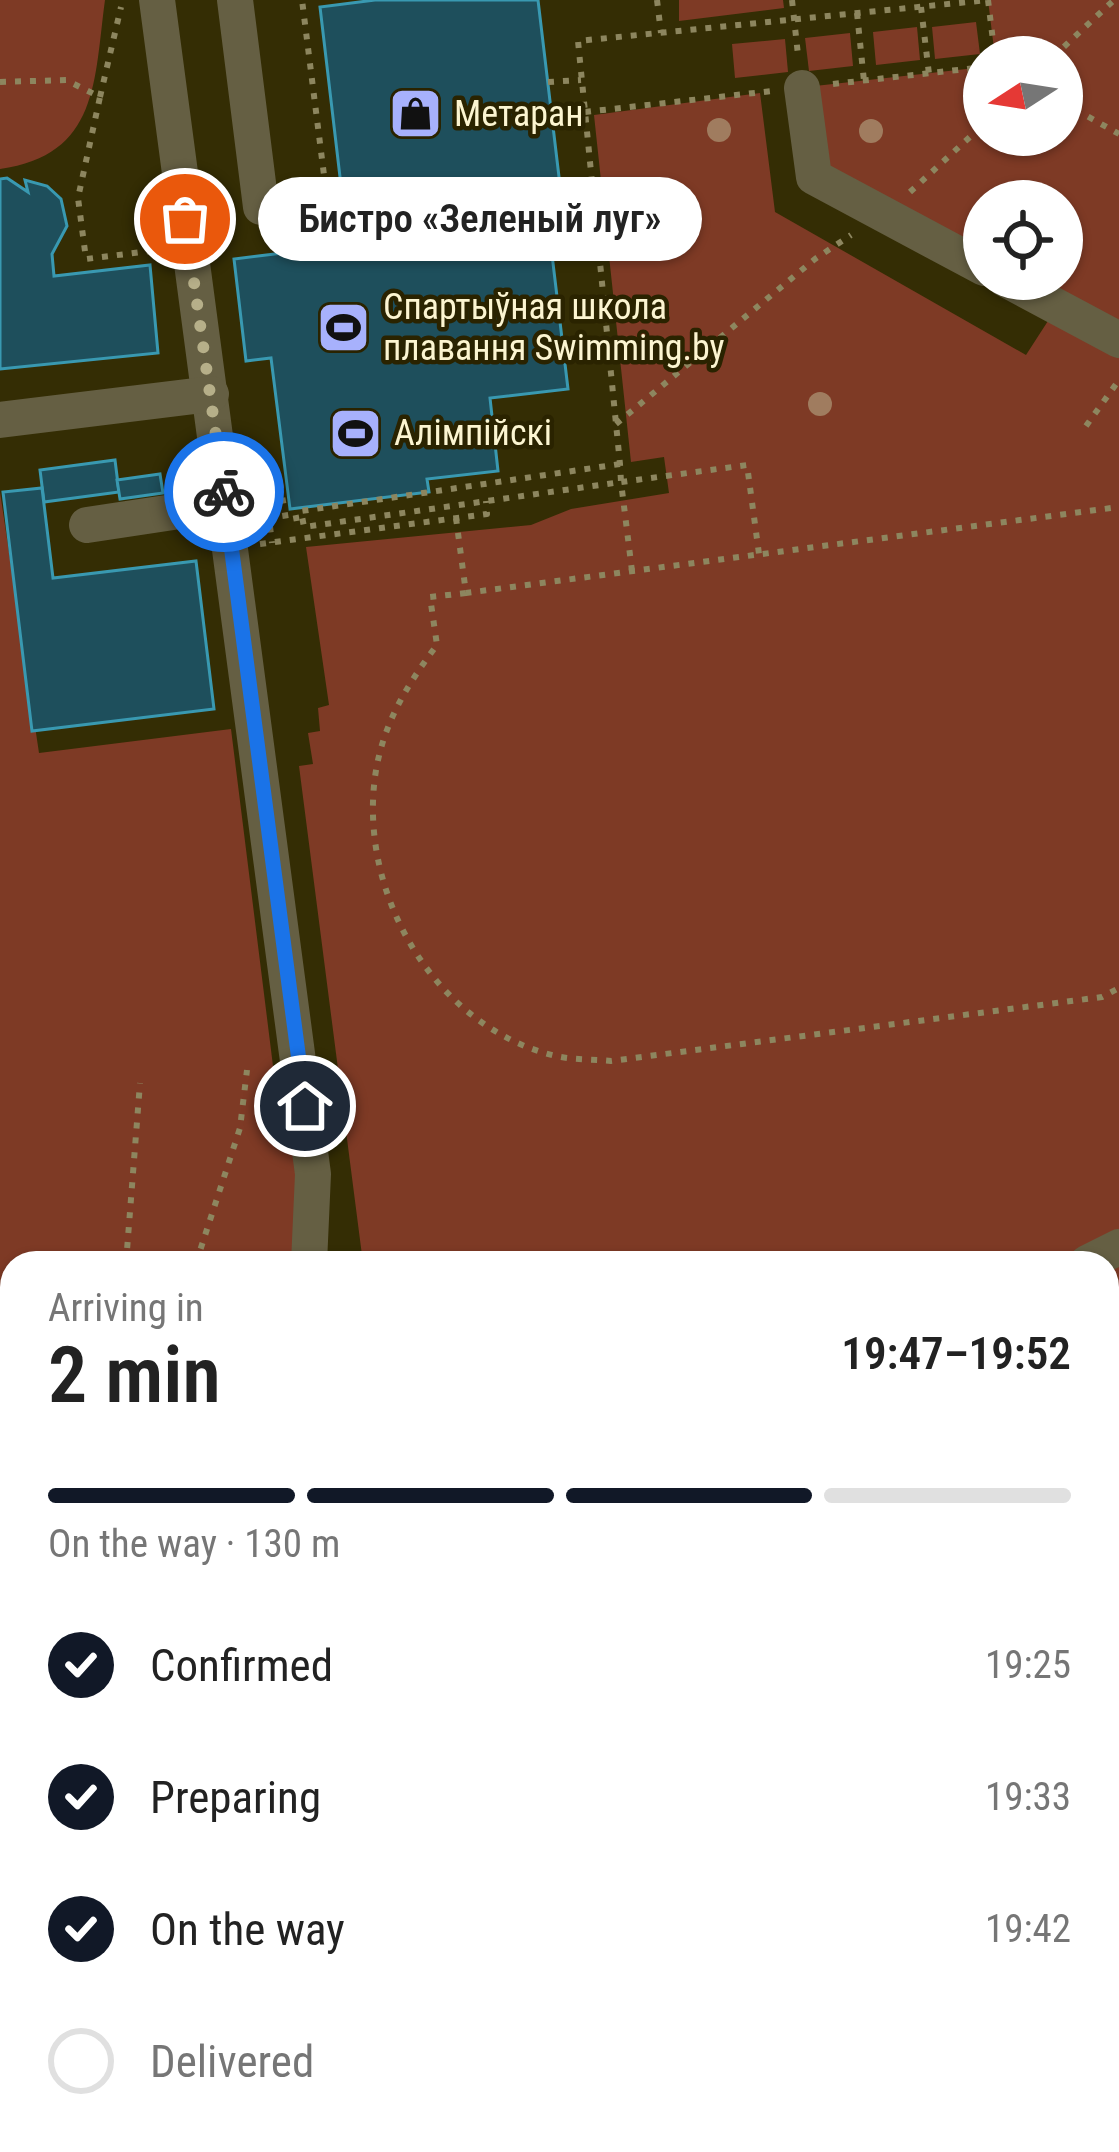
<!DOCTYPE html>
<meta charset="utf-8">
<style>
body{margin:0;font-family:"Roboto Condensed",sans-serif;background:#f2f2f2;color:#222;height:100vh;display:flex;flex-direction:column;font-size:45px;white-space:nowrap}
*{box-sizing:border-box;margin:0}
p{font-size:39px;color:#767676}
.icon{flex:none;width:66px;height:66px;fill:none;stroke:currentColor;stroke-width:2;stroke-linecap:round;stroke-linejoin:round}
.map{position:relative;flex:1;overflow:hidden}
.details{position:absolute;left:0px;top:1251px;width:1119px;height:903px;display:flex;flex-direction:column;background:#fff;border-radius:36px 36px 0 0;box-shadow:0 3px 9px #0004}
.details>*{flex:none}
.needle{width:78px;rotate:258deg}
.fabs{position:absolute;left:963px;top:36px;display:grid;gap:24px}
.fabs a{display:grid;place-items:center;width:120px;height:120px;border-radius:50%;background:#fff;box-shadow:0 3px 9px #0004;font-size:60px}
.pin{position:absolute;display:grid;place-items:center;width:102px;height:102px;color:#fff;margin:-51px;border:6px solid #fff;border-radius:50%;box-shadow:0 3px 12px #0007}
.courier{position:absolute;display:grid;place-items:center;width:120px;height:120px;margin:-60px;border:9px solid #1a73e8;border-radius:50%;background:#fff;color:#222;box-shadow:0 3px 15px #0007}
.bubble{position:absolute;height:84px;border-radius:42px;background:#fff;box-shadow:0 3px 9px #0004;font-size:39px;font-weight:600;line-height:84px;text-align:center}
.summary em{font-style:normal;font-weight:600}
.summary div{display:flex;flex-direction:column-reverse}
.summary{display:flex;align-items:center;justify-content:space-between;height:204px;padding:0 48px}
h1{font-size:78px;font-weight:600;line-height:90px}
.bar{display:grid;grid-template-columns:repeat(4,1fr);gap:18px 12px;align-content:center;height:144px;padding:0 48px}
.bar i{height:15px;border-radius:9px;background:#e0e0e0}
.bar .on{background:#111827}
.bar p{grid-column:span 4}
ol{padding:0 48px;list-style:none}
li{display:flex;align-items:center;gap:36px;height:132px}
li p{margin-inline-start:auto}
li .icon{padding:12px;border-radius:50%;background:#111827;color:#fff;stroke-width:4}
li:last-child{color:#767676}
li i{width:66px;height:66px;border:6px solid #e0e0e0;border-radius:50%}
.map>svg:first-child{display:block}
.green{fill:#7e3a25}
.water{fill:#081910}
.building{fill:#1e4f5c;stroke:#3999b1;stroke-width:3}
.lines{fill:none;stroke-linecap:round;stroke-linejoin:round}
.path{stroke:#8d865f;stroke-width:6;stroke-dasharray:6 9;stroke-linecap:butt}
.minor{stroke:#655f43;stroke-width:36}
.major{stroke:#9c8f54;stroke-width:36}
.tree{fill:#a07c5f}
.done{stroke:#b6af89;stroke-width:12;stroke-dasharray:0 21.6}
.route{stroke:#1a73e8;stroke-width:15}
.labels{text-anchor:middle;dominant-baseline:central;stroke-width:9;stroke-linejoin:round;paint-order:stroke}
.poi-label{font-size:36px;fill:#fcf5d1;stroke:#2a2300;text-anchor:start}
</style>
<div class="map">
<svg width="1119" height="2152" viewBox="0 0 1119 2152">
<rect width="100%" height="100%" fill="#342d04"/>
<g class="green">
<path d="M0,0H105C94,81 99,155 0,169Z"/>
<path d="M679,0H783L784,8L679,21Z"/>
<path d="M988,0H1119V1355L1107,1361V1263H363L299,766L313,764L308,733L320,731L318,708L329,705L306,547L531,525L571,509L669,493L664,457L631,462L594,115L760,93L775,212L1026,355L1057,307L1038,279H1062V201H984V250L827,165L815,86L984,67V135H1062V57H995Z"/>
<path d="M976,22L980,54L935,59L932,27Z"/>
<path d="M917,27L920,60L876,65L873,32Z"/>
<path d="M850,33L853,66L809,71L805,38Z"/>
<path d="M785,39L788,72L735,78L732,44Z"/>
<path d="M0,492L39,753L231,729L273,1066L301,1073L309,1263H12V1325L0,1315Z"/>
<path d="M1119,1624V2044L1107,2051V1628Z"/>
<path d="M12,1867V2142H222L219,2151L0,2152V1878Z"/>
<path d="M506,2142H937L918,2152H489Z"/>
</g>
<g class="water">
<path d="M1119,1355V1624L1107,1628V1361Z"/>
<path d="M222,2142H506L489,2152H217Z"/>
</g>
<g class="building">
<path d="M375,0H538L564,219L548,221L568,389L490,398L498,471L427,479L429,492L290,509L271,358L246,361L234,259L348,245L320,7Z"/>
<path d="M7,178L28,192L25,180L47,186L61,199L67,226L52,254L54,276L150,265L158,353L0,369V179Z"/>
<path d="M115,460L119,492L44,502L40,470Z"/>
<path d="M160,474L163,493L120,499L117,480Z"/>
<path d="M42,488L53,578L196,561L214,709L32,731L3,492Z"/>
</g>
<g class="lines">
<g class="path">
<path d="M657,0L661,33"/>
<path d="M792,0L798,55"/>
<path d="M988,0L995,57"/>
<path d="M921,7L929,74"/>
<path d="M857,13L864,81"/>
<path d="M1053,57L1114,0"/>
<path d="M0,82L66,80L100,97L78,198L86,259L158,250"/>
<path d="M548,82L581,80"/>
<path d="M833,84L984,67"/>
<path d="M100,97L121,7"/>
<path d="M1062,102L1119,134"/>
<path d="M585,112L772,91"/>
<path d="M910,192L984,124"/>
<path d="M327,200L330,228L346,226"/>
<path d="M293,203L327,199L302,0"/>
<path d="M616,424L815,259L851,235"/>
<path d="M1086,426L1119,380"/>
<path d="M253,462L262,461L272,543"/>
<path d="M620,464L301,511L304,527L621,482L620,464L578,41L988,0"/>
<path d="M265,485L280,483L286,520L302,517"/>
<path d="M456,518L466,593L1119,507"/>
<path d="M260,544L487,514L486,501"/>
<path d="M632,571L621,482L747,465L759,554"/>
<path d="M466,593L430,597L437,645C406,686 382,726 375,777C359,896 436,1028 556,1056C573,1060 593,1059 611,1061L1102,997L1119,988"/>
<path d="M126,1263L140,1083"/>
<path d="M196,1263L240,1128L247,1070"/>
<path d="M1107,1687L1119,1684"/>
<path d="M0,1990L12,1867"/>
<path d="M1107,2019L1119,2013"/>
<path d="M0,2070L12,2077"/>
<path d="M111,2142L122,2152"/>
<path d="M157,2152L175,2142"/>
<path d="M556,2152L577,2142"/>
<path d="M622,2152L628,2142"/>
<path d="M852,2152L871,2142"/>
<path d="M1108,2152L1119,2146"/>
</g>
<g class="minor">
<path d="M157,0L313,1174L309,1263"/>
<path d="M235,0L261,207"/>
<path d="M802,88L814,177L984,268"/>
<path d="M1005,279L1119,340"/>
<path d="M0,420L211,394"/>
<path d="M87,525L226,504"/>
<path d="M1087,1263L1119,1247"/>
<path d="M0,1322L12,1325"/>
<path d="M0,1813L12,1802"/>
</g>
<g class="major">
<path d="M1107,2089L1119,2083"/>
<path d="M991,2152L1009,2142"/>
</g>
</g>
<g class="tree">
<circle cx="719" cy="130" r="12"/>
<circle cx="871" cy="131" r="12"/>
<circle cx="820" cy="404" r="12"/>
</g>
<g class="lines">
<path class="done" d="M185,219L224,492"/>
<path class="route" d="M224,492L305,1106"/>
</g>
<defs>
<symbol id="shop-square" viewBox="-11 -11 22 22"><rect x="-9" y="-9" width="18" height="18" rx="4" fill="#a7b1fc" stroke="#2a2300"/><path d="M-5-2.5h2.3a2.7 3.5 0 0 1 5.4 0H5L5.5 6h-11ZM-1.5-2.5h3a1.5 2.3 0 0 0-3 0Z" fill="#111"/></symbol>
<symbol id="stadium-square" viewBox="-11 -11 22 22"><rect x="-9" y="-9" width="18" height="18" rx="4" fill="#a7b1fc" stroke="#2a2300"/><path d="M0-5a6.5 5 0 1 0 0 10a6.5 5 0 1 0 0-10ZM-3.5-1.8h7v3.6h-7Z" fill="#111"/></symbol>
</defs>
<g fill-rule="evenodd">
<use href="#shop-square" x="386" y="84" width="59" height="59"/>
<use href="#stadium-square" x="314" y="298" width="59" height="59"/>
<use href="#stadium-square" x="326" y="404" width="59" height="59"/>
</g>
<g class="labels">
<g class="poi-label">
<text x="454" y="114">Метаран</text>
<text x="383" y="307">Спартыўная школа<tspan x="383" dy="41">плавання Swimming.by</tspan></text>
<text x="394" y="433">Алімпійскі</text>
</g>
</g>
</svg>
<div class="fabs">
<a><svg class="needle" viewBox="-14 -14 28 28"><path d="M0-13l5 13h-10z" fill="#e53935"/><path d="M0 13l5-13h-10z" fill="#767676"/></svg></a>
<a><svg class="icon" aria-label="locate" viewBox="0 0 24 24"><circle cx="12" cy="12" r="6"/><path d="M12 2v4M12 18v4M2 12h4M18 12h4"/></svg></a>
</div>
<div class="pin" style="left:185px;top:219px;background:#ea580c"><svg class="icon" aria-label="bag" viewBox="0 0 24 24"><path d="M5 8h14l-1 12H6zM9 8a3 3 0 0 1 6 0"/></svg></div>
<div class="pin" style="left:305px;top:1106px;background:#1f2937"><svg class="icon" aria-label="home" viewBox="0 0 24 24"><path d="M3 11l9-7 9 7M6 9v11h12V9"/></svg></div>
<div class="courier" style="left:224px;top:492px"><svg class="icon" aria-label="bike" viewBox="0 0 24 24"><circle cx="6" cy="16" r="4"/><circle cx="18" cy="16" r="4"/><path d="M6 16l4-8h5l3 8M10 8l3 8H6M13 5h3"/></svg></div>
<div class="bubble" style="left:258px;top:177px;width:444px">Бистро «Зеленый луг»</div>
<section class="details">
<div class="summary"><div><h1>2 min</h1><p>Arriving in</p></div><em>19:47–19:52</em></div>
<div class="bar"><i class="on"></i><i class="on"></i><i class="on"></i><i></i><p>On the way · 130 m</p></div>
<ol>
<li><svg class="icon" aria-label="check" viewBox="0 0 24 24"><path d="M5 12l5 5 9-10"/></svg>Confirmed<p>19:25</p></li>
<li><svg class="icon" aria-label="check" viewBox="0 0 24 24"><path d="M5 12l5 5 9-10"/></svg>Preparing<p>19:33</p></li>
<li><svg class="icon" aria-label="check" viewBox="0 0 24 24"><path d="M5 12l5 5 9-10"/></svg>On the way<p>19:42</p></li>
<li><i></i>Delivered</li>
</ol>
</section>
</div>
